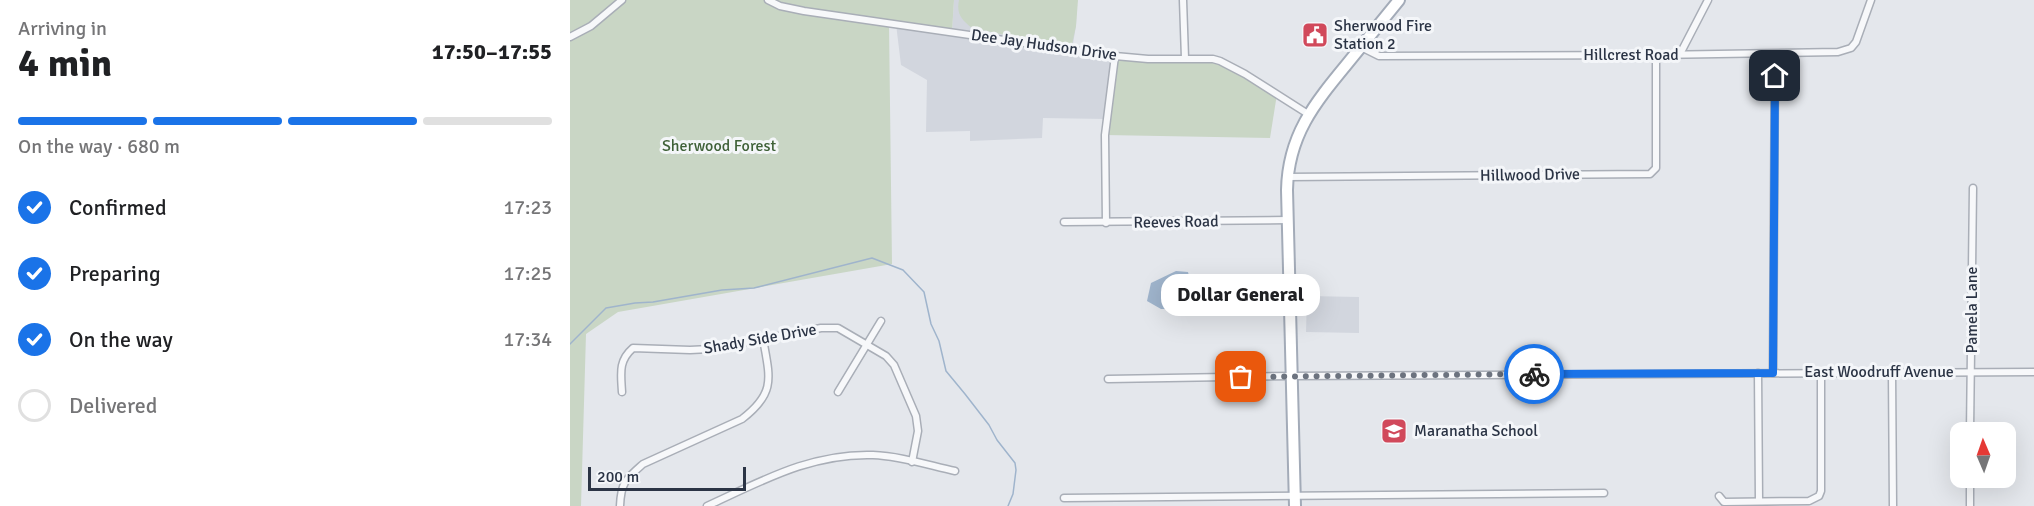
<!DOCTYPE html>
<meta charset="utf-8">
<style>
body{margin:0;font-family:Signika,sans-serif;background:#f2f2f2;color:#202124;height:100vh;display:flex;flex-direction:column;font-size:22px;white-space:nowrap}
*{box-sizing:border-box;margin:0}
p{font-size:20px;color:#757577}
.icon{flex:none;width:33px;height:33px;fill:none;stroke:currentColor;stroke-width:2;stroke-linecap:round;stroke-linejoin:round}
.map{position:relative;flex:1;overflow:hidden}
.details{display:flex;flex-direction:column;background:#fff;width:570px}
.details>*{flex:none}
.needle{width:39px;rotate:358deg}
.fabs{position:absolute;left:1380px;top:422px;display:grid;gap:12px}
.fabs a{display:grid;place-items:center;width:66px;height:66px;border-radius:12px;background:#fff;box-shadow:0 6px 24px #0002;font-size:30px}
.scale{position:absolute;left:18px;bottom:15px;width:158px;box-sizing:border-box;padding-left:6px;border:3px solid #2b3445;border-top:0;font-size:16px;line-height:21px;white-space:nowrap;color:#2b3445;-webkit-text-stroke:4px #f4f6f9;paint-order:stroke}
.pin{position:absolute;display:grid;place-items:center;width:51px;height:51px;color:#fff;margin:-26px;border-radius:12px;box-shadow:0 3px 9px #0006}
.courier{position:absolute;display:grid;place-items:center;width:60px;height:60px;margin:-30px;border:4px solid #1a73e8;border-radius:50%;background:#fff;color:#222;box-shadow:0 2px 8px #0007}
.bubble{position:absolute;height:42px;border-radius:18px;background:#fff;box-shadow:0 6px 24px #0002;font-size:20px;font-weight:800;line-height:42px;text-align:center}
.head em{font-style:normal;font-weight:800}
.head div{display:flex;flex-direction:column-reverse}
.head{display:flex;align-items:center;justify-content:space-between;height:102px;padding:0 18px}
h1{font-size:39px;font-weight:800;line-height:45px}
.bar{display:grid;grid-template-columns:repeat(4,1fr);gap:9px 6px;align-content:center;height:72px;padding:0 18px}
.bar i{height:8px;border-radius:4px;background:#e0e0e0}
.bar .active{background:#1a73e8}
.bar p{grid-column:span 4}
ol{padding:0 18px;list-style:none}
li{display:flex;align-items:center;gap:18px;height:66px}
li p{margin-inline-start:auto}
li .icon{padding:6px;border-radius:50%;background:#1a73e8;color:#fff;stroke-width:4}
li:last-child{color:#757577}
li i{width:33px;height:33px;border:3px solid #e0e0e0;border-radius:50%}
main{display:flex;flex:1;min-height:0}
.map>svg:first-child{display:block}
.built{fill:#d2d6de}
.green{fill:#c9d6c5}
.water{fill:#9fb4cc}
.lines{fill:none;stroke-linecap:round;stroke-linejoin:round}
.stream{stroke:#9fb4cc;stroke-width:1.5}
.minor-casing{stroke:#a9aeb7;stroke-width:9}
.primary-casing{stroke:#a3abb8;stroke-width:14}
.minor{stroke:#f7f8fa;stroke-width:6}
.primary{stroke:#fff;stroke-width:10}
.done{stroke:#6c737f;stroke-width:6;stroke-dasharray:0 10.8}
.route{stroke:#1a73e8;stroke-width:8}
.labels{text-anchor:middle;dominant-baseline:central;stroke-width:6;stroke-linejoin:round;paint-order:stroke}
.poi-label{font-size:16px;fill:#2b3445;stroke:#f4f6f9;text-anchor:start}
.street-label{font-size:16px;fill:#2b3445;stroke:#f4f6f9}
.park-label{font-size:16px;fill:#3f6138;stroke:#f4f6f9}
</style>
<main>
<section class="details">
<div class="head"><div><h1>4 min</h1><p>Arriving in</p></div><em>17:50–17:55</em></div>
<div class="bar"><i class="active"></i><i class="active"></i><i class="active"></i><i></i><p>On the way · 680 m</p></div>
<ol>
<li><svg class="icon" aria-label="check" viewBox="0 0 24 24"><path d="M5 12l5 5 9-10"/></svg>Confirmed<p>17:23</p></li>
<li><svg class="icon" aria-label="check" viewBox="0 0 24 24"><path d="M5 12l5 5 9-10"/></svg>Preparing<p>17:25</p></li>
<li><svg class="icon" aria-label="check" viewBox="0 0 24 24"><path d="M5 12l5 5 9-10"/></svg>On the way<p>17:34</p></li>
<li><i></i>Delivered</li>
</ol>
</section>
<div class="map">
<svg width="1464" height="506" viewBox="0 0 1464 506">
<rect width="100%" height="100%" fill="#e4e7ec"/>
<g class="built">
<path d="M384,0H507L506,26L502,50L545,56L536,119L473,118L472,138L400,141V131L356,132L357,80L331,65L326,24L382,32Z"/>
<path d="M737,296L789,297V333L736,332Z"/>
</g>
<g class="green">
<path d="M0,0H384L382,32L319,24L322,264L48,312L16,334L11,506H0Z"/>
<path d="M389,0H508L506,26L501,49L402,28C392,20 386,14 389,0Z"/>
<path d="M545,56L643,59L707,94L700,138L535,135Z"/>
</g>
<path class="water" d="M606,271L618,272L623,291L613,309H591L577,301L581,283Z"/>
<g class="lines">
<path class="stream" d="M0,344L36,308L65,303L83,302L152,290L184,288L302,258L333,270L354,292L361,324L369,341L376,371L395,394L419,425L427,440L445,463L446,470L443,494L438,506"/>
<defs>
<g id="minor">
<path d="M198,0L210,6L234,11L545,56L578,59H643L650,61L675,74L738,114"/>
<path d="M613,0L615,58"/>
<path d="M0,37L21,26L52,0"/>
<path d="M791,47L809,56L1086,55L1268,52L1281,48L1286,42L1301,0"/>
<path d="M1110,54L1138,0"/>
<path d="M718,177L1080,174L1086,168V55"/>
<path d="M494,222L718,220"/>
<path d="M536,223L535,135L545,56"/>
<path d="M641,294L720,292"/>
<path d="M1322,372L1323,506"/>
<path d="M1188,373L1189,501"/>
<path d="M1203,373L1205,54"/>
<path d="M538,379L722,376L1464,372"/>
<path d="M52,392C51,374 48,361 63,348L120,350L140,349L251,328H268L316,356L324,365L346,416L348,431L342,462"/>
<path d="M268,392L311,321"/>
<path d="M1400,432L1403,188"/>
<path d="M1149,496L1154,502L1239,501L1249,496L1251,491V373"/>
<path d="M494,498L1034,493"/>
<path d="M50,506C51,482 56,479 73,464L172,419C206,393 200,378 193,339"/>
<path d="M137,506C192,481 241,453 303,455C330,456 358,465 385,471"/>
<path d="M1400,506V477"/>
</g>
<path id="primary" d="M725,506L717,190C718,136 744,104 777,64C794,43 812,21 829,0"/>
</defs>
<use href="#minor" class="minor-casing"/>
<use href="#primary" class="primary-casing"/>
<use href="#minor" class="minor"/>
<use href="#primary" class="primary"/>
</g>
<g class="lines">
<path class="done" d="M671,377L964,374"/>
<path class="route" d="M964,374L1203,373L1205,76"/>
</g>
<defs>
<symbol id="civic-square" viewBox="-11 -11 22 22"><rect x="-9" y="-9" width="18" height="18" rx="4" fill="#d1495b" stroke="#f4f6f9"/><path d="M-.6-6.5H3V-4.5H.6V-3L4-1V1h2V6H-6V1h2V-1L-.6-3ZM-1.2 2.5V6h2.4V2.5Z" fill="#fff"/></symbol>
<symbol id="school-square" viewBox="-11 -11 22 22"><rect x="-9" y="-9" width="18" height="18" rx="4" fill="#d1495b" stroke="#f4f6f9"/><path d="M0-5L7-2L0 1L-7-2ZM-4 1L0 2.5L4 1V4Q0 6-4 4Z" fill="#fff"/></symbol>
</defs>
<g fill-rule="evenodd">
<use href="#civic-square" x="730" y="20" width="30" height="30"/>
<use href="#school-square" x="809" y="416" width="30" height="30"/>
</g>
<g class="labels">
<g class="poi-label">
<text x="764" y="26">Sherwood Fire<tspan x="764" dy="18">Station 2</tspan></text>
<text x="844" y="431">Maranatha School</text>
</g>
<g class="street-label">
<text transform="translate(474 45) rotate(8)">Dee Jay Hudson Drive</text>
<text x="1061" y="55">Hillcrest Road</text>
<text transform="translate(960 175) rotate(-1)">Hillwood Drive</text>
<text transform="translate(606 222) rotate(-1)">Reeves Road</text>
<text transform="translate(1402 310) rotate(-90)">Pamela Lane</text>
<text transform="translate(190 339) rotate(-10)">Shady Side Drive</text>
<text x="1309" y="372">East Woodruff Avenue</text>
</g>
<g class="park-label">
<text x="149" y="146">Sherwood Forest</text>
</g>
</g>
</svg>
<div class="fabs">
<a><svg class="needle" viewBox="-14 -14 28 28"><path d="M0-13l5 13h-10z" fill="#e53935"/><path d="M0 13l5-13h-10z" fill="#757577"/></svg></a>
</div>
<div class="scale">200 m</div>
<div class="pin" style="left:671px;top:377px;background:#ea580c"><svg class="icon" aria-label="bag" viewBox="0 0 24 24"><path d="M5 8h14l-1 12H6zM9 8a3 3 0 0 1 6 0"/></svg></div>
<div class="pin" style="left:1205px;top:76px;background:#1f2937"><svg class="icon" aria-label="home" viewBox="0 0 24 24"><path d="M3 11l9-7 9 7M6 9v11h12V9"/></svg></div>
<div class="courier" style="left:964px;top:374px"><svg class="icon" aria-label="bike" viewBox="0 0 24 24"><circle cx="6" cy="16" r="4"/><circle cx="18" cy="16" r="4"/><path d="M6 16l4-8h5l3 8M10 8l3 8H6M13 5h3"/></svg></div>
<div class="bubble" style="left:591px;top:274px;width:159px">Dollar General</div>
</div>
</main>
